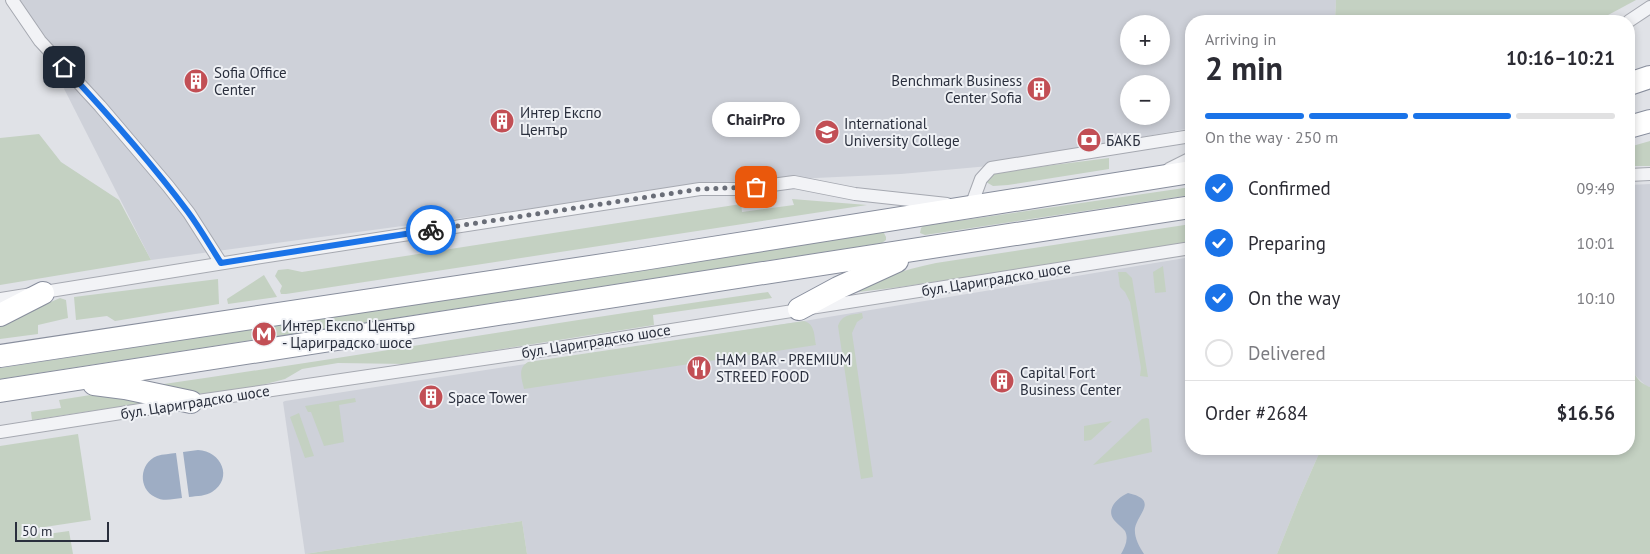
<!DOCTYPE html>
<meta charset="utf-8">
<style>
body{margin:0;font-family:"PT Sans",sans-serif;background:#f2f2f3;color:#2b2b33;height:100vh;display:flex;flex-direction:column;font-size:19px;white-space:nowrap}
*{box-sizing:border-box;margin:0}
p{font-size:16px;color:#7c7c81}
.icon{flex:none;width:28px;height:28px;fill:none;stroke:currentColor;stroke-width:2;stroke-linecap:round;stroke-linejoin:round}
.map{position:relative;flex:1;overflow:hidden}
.panel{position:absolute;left:1185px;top:15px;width:450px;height:440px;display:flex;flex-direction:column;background:#fff;border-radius:20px;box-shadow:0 2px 8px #0003}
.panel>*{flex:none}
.buttons{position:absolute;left:1120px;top:15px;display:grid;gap:10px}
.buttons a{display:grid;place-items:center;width:50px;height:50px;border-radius:50%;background:#fff;box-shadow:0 2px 8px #0003;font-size:25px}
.scale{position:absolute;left:15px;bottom:12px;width:94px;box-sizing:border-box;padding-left:5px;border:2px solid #2a2f3d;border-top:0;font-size:14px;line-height:18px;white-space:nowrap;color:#2a2f3d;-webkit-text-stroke:4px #eff1f5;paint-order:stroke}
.pin{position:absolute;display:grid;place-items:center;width:42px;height:42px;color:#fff;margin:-21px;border-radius:10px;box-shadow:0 2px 8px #0006}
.courier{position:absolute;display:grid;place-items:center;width:50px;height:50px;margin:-25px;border:4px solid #1a73e8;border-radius:50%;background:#fff;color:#222;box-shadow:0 1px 6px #0007}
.bubble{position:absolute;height:35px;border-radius:18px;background:#fff;box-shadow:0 2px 8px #0003;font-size:16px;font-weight:700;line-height:35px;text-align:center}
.overview em{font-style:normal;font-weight:700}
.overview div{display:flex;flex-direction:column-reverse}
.overview{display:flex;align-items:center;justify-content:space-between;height:85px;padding:0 20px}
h1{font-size:32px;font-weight:700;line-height:38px}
.bar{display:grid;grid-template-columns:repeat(4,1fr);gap:8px 5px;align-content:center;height:60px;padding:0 20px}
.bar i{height:6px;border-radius:4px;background:#e1e1e2}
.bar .current{background:#1a73e8}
.bar p{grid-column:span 4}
.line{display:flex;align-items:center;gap:12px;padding:0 20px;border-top:1px solid #e1e1e2}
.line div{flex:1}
ol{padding:0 20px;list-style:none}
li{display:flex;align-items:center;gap:15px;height:55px}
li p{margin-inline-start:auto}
li .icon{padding:5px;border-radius:50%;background:#1a73e8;color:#fff;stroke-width:4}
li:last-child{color:#7c7c81}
li i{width:28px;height:28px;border:2px solid #e1e1e2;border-radius:50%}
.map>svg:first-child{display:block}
.built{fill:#ced1d9;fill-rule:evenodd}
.green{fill:#c4d1c2}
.water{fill:#9eadc4}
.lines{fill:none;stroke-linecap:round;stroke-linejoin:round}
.street-casing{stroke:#a6a9b1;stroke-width:14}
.highway-casing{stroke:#888e9d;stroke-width:24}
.street{stroke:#f2f3f6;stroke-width:12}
.highway{stroke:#fff;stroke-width:22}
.done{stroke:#6a6e78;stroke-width:5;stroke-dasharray:0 9}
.route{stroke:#1a73e8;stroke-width:6}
.labels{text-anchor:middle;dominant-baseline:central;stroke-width:4;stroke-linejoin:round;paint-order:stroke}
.poi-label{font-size:15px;fill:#2a2f3d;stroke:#eff1f5;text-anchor:start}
.street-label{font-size:15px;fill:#2a2f3d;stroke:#eff1f5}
</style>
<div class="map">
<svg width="1650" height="554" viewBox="0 0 1650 554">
<rect width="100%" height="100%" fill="#e0e2e7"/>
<g class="built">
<path d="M19,0H1336L1335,21H1191V128L1109,143L1105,149L989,166L901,174L729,182L151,260ZM1129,24H1161V56H1129ZM1129,84H1161V116H1129Z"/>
<path d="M1650,184V387L1646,386L1632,372L1630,358L1629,360V185Z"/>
<path d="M1191,257V449H1321L1299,499L1277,554H527L522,521L305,554L283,402L285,401L804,321Z"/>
</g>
<g class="green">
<path d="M1336,0H1636L1597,21H1335Z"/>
<path d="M39,134L61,162L119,200L151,260L0,285V138Z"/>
<path d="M1650,141V166H1629V147Z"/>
<path d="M1109,158V169L1008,185L993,186L986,182L992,174L999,172Z"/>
<path d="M1191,187V195L925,235L920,233L921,228L923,226Z"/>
<path d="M792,199L867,205L286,294H281L280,291L282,286L275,276L278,270L288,269L302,272L741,204L742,212L794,205Z"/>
<path d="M1191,224V243L900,287L841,294C872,280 903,270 936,263Z"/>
<path d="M880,232L884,233L886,237V240L882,243L0,379V368Z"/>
<path d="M1163,266L1166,292L1155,293L1153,272Z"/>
<path d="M1118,272H1126L1132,278L1148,377L1140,376L1141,368L1130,302L1125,292L1120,287Z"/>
<path d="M264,275L277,297L228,304L227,299Z"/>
<path d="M218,279L219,304L115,321L107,316L76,320L74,297Z"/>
<path d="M768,292L772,298L653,315L654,325L406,364L338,363L302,369L285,379L250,388L205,394L180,392L163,387L164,384C365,355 566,320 768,292Z"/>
<path d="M60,298L66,300L68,318L38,325V334L0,339V324Z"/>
<path d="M862,313L863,318L857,322L852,333L873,477L861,479L838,326C842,314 851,315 862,313Z"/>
<path d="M804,321C815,324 814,335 816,345L524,389C522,380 517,368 528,362Z"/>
<path d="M1630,358C1632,371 1636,382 1650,387V554H1277L1299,499L1321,449H1629V360Z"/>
<path d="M103,393L150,402L32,420L31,412L61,408L59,400Z"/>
<path d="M355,398L356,402L339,405L344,442L324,446L311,412H308L305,406Z"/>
<path d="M299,413L314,456L305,458L290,417Z"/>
<path d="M1147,418L1149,419L1152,452L1093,465L1142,419Z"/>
<path d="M1112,421L1091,440L1084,441V426Z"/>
<path d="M78,434L91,520L38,528L40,535L69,531L73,554H0V446Z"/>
<path d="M522,521L527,554H305Z"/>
</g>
<g class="water">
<path d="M198,450C221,451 234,478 212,492C206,496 197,496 189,497L183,452Z"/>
<path d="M176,453L182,498C173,499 163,502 155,497C138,489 139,463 157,456C163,454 170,454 176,453Z"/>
<path d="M1128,493C1159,500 1138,513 1135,528C1134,538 1139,546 1144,554H1121C1125,547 1129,539 1125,531C1122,527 1117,524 1114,520C1105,508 1119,497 1128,493Z"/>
</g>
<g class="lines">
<defs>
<g id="street">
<path d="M12,0L40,41L100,106L168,186L189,213L221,263"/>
<path d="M1629,21L1650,7"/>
<path d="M1169,169L1191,158"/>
<path d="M1629,175L1650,174"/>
<path d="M967,206H971L981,179L991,168L1191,136"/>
<path d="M0,299L274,255L700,189H743L794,182L855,194L947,204"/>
<path d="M0,432L191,402L545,350L1191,248"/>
</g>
<g id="highway">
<path d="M1629,84L1650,77"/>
<path d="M1629,127L1650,121"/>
<path d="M799,309L838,288L897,261"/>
<path d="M0,315L43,293"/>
<path d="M0,356L643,259L1191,172"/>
<path d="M94,384L125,388L191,402"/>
<path d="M0,391L1191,207"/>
</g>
</defs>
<use href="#street" class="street-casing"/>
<use href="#highway" class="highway-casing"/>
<use href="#street" class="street"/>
<use href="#highway" class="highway"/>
</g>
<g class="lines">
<path class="done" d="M431,230L700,189L756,187"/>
<path class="route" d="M64,67C107,113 150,161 188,212C200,228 210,246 221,263L431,230"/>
</g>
<defs>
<symbol id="building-disc" viewBox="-11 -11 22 22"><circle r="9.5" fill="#c24f55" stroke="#eff1f5"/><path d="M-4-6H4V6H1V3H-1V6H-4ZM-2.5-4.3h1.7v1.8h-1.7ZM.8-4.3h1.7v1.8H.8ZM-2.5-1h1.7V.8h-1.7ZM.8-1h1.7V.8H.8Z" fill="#fff"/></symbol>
<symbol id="university-disc" viewBox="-11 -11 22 22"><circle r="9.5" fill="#c24f55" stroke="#eff1f5"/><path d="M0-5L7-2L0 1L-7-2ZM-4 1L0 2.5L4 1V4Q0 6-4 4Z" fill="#fff"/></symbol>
<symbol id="bank-disc" viewBox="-11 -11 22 22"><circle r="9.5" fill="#c24f55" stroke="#eff1f5"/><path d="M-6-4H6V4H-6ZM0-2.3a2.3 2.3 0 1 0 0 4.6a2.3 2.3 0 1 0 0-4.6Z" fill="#fff"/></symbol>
<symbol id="metro-disc" viewBox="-11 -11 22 22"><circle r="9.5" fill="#c24f55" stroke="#eff1f5"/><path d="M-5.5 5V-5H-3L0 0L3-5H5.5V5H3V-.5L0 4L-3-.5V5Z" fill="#fff"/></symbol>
<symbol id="restaurant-disc" viewBox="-11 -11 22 22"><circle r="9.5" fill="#c24f55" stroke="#eff1f5"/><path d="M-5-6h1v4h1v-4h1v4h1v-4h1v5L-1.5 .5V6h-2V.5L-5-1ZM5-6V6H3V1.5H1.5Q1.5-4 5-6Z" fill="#fff"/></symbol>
</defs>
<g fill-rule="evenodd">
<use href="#building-disc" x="182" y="67" width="28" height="28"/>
<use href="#building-disc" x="1025" y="75" width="28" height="28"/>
<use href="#building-disc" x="488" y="107" width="28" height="28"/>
<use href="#university-disc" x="813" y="118" width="28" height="28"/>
<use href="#bank-disc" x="1075" y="126" width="28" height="28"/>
<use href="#metro-disc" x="250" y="320" width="28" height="28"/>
<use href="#restaurant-disc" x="685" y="354" width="28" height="28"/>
<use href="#building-disc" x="988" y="367" width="28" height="28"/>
<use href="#building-disc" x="417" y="383" width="28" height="28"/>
</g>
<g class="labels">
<g class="poi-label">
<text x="214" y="72">Sofia Office<tspan x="214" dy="17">Center</tspan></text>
<text x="1022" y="80" text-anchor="end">Benchmark Business<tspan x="1022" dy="17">Center Sofia</tspan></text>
<text x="520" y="112">Интер Експо<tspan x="520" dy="17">Център</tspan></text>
<text x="844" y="123">International<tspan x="844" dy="17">University College</tspan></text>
<text x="1106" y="140">БАКБ</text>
<text x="282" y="325">Интер Експо Център<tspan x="282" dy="17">- Цариградско шосе</tspan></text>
<text x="716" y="359">HAM BAR - PREMIUM<tspan x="716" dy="17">STREED FOOD</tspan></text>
<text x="1020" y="372">Capital Fort<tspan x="1020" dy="17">Business Center</tspan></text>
<text x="448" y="397">Space Tower</text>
</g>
<g class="street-label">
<text transform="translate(996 279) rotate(-9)">бул. Цариградско шосе</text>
<text transform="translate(596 341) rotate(-9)">бул. Цариградско шосе</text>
<text transform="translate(195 402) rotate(-9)">бул. Цариградско шосе</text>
</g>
</g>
</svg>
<div class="buttons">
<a>+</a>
<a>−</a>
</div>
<div class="scale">50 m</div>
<div class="pin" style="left:756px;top:187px;background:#ea580c"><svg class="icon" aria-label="bag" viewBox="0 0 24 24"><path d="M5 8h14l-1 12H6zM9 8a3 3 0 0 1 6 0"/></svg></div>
<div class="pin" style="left:64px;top:67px;background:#1f2937"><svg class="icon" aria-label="home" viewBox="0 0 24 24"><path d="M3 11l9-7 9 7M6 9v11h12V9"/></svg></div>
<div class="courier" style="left:431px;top:230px"><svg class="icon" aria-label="bike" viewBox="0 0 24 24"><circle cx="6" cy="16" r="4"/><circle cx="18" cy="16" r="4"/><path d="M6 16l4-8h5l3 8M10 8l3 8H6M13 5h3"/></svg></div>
<div class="bubble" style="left:712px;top:102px;width:88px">ChairPro</div>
<section class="panel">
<div class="overview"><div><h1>2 min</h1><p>Arriving in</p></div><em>10:16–10:21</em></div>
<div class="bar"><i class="current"></i><i class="current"></i><i class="current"></i><i></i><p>On the way · 250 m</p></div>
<ol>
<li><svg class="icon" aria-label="check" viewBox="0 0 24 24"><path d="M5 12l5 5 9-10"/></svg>Confirmed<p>09:49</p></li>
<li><svg class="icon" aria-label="check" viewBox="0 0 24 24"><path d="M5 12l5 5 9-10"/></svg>Preparing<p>10:01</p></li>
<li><svg class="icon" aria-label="check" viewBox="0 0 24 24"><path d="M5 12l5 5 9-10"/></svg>On the way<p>10:10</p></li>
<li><i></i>Delivered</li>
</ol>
<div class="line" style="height:65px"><div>Order #2684</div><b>$16.56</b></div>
</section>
</div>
